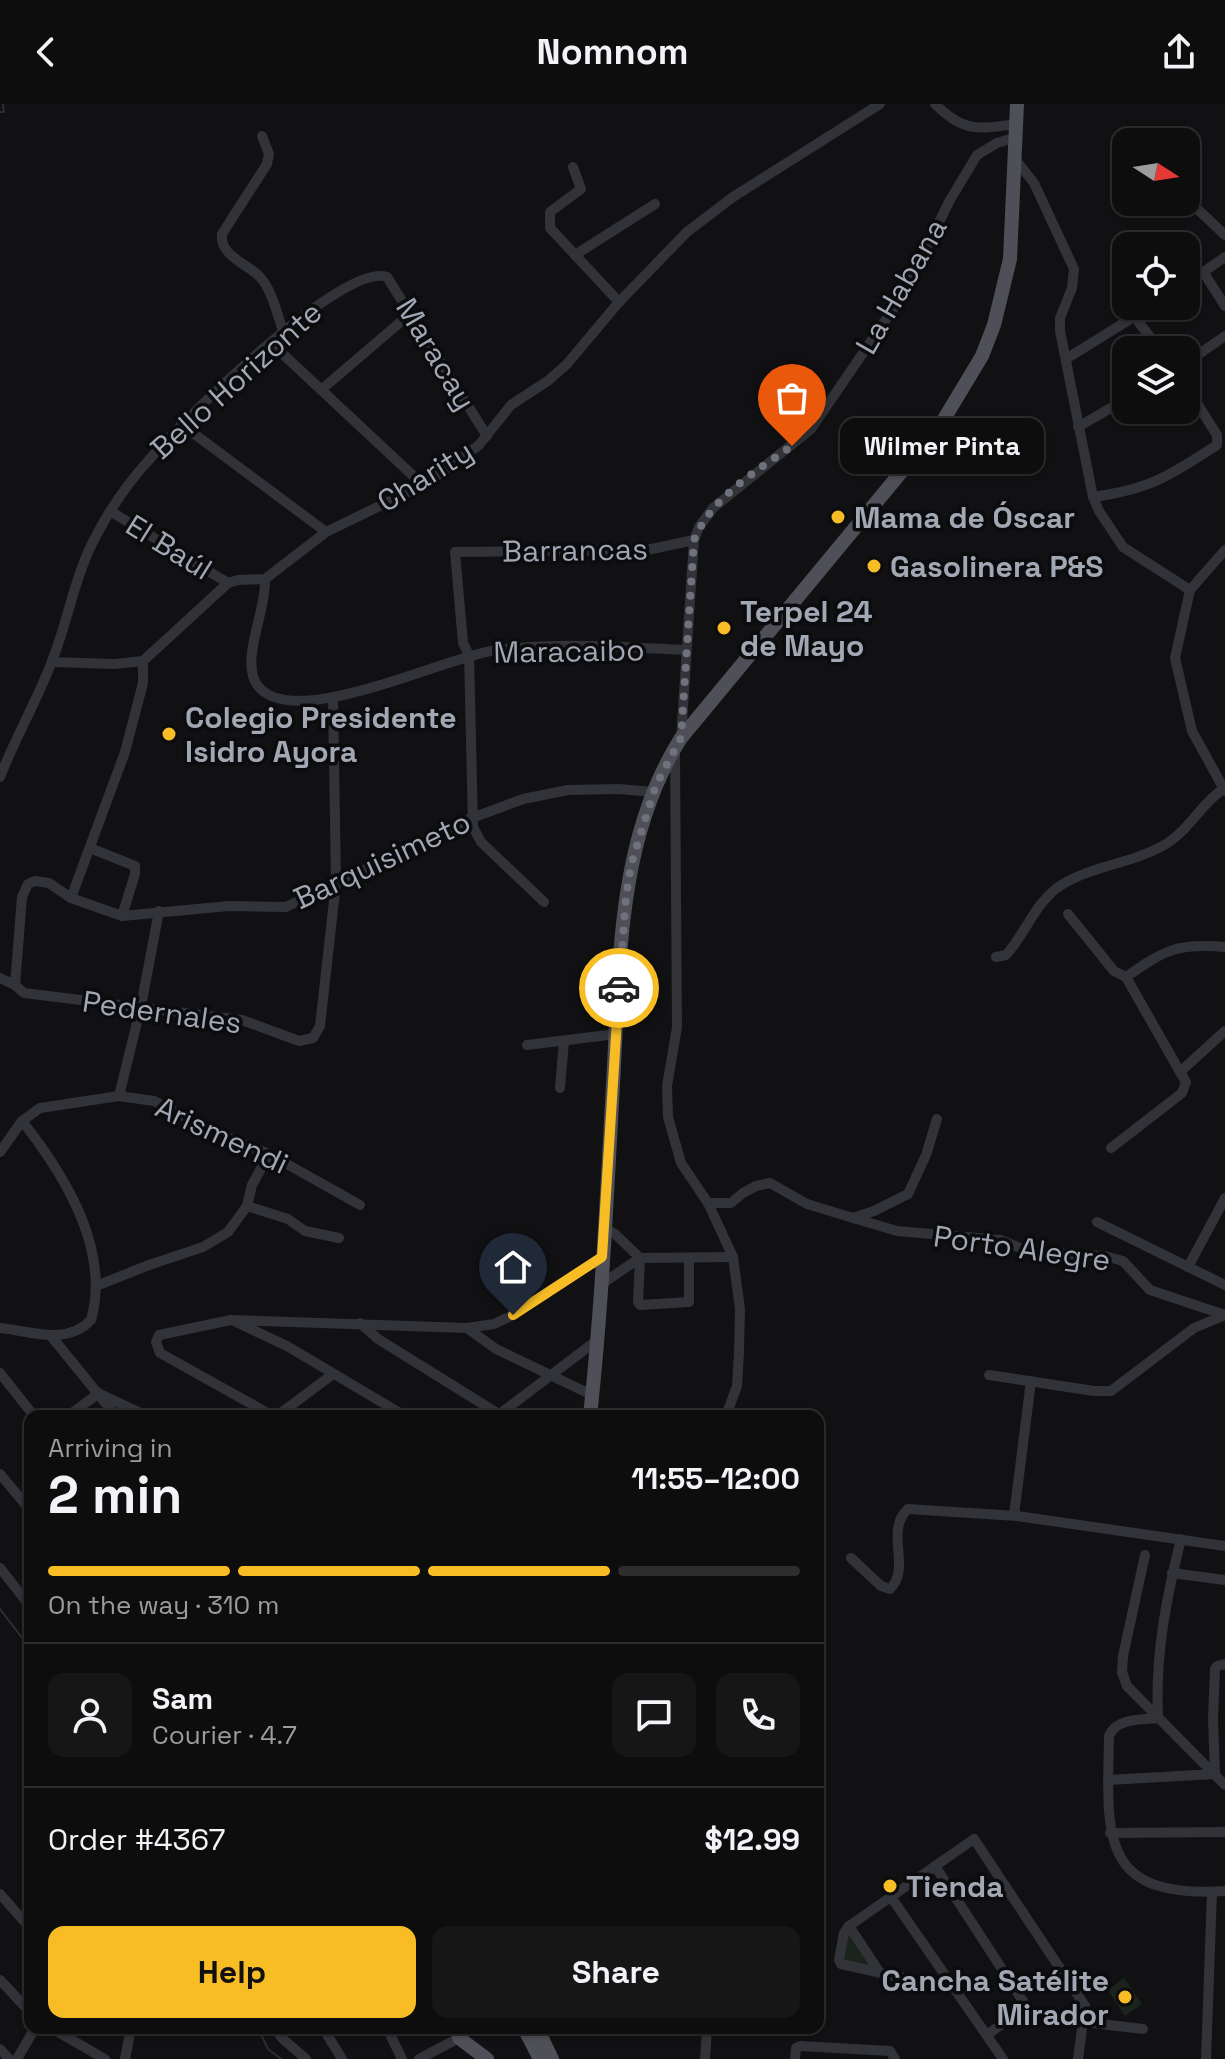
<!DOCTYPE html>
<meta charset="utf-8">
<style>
body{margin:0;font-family:"Space Grotesk",sans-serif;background:#161617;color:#f1f3f6;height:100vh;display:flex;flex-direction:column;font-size:30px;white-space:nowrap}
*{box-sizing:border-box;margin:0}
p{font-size:26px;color:#9a9c9e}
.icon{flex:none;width:44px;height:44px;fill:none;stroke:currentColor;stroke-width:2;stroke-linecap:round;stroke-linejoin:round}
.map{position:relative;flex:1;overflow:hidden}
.side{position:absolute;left:24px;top:1306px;width:800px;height:624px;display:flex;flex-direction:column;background:#0d0d0e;border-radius:16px;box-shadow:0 2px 6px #0004,0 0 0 2px #2d2d2e}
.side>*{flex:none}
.needle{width:52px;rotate:102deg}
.fabs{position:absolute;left:1112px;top:24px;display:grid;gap:16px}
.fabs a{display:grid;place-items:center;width:88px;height:88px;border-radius:16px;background:#0d0d0e;box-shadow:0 2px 6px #0004,0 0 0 2px #2d2d2e;font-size:40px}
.pin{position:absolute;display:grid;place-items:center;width:68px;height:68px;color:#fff;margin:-82px -34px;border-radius:50% 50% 50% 0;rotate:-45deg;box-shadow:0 0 8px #0007}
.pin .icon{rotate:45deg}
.courier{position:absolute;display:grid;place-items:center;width:80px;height:80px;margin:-40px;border:6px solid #f8bd25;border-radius:50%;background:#fff;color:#222;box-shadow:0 2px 10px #0007}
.bubble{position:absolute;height:56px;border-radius:16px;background:#0d0d0e;box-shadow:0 2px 6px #0004,0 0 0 2px #2d2d2e;font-size:26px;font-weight:700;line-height:56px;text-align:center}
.summary em{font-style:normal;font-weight:700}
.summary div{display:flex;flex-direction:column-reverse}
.summary{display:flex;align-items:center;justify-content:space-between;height:136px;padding:0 24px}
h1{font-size:52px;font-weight:700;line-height:60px}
.bar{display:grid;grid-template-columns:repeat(4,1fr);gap:12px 8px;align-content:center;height:96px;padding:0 24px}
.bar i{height:10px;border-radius:6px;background:#2d2d2e}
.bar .active{background:#f8bd25}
.bar p{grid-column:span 4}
.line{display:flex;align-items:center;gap:20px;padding:0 24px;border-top:2px solid #2d2d2e}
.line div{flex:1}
.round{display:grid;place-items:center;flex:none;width:84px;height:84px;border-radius:16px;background:#161617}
.primary-button{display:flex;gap:16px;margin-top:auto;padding:16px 24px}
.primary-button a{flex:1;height:92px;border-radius:16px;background:#f8bd25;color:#111;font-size:32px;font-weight:700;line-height:92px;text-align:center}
.primary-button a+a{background:#161617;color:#f1f3f6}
header{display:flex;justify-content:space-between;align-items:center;height:104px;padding:0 24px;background:#0d0d0e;font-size:36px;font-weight:700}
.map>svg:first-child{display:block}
.green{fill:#1b231d}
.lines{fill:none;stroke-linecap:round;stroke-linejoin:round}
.stream{stroke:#272f37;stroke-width:2}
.minor{stroke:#323338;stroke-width:10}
.major{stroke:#4e4f57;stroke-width:14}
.done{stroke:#6f727c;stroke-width:8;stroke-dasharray:0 14.4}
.route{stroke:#f8bd25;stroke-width:10}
.poi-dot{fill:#f8bd25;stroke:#0c0c0e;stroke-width:3}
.labels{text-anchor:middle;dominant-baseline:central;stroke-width:7;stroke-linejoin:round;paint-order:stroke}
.street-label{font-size:30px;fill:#a2a7b4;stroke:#0c0c0e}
.poi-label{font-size:30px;font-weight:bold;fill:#a2a7b4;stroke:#0c0c0e;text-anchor:start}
</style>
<header><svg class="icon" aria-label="back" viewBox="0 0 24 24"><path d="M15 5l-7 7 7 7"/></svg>Nomnom<svg class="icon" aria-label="share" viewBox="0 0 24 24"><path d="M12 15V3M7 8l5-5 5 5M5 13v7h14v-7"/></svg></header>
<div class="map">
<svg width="1225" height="1955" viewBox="0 0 1225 1955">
<rect width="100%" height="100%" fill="#111113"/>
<g class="green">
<path d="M849,1830L869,1862L843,1856Z"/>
<path d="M1124,1874L1142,1900L1125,1912L1108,1886Z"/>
</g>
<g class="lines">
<g class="stream">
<path d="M0,8H4L3,0"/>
<path d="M0,1505L26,1539"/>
<path d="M258,1924L268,1945L281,1955"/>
</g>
<g class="minor">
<path d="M935,0C964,29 978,25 1016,20"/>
<path d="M262,32L269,50L267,60L222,130C219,151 247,160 259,172C272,185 277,210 283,227"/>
<path d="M1015,55L1034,79L1074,165L1072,184L1060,214V227L1093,393L1099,407L1123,443L1190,486L1175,554L1192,627L1225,687"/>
<path d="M573,63L581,85L550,108V124L619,198"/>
<path d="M1190,98L1225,131"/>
<path d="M575,151L655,100"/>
<path d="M1204,169L1225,202"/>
<path d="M1186,180L1225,153"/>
<path d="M1134,212L1160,246"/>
<path d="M271,239L423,381"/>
<path d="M1066,255L1151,202"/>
<path d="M1186,259L1225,232"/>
<path d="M321,286L411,209"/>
<path d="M181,320L326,428"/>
<path d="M1078,323L1126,295"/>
<path d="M1093,393C1151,385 1169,372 1217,341V331L1186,282"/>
<path d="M110,407L228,479"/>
<path d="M265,475C267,506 239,558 258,582C293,628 445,553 496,546C558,538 623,543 685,546"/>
<path d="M1190,486L1225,446"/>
<path d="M143,557L228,479L238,476L265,475L326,428L423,381L450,363L479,341L511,301L549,276L567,260L619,198L687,128L733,93L880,0"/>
<path d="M52,558L115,560L143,557"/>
<path d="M681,634L694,436L699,423L713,404L811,325L904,189L950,96L977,51L997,39L1016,33"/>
<path d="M675,649L677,923L667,982L668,1013L681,1059L708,1099L733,1153L740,1205L739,1249L737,1282L726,1312"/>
<path d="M0,673C15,634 37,597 52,557C68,517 75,470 96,432C110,405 128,379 148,357C179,320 343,157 387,173L487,332"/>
<path d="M90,744L135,762V770L122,812"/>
<path d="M71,794L125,648L143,579V557"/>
<path d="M544,798L481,738L473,723L469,551L463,539L455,448L647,446L694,436"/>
<path d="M1068,810L1114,867L1126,873"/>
<path d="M996,853L1006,851C1026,829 1036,796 1063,780C1095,761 1134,759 1166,740C1189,726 1201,700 1223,685"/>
<path d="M1126,873L1180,968"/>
<path d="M1126,873C1165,846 1176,839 1225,843"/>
<path d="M0,874L15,881L24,889L242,916L299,937L313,934L320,922L336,779L333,595"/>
<path d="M15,881L22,793L28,780L35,777L49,779L71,794L122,812L229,802L286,803L472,714L523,695L568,686L619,685L653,688"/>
<path d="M527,941L616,930"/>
<path d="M560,984L564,937"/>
<path d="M119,992L141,902L159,807"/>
<path d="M1111,1044L1182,989L1186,978L1180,968L1225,927"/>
<path d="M0,1048L22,1017L40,1004L119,992L154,997L212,1027L269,1050L360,1101"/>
<path d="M708,1099H731L743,1089L756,1082L770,1079L807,1100L853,1114L874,1107L908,1090L926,1051L937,1015"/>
<path d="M247,1102L288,1115L305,1127L339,1134"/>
<path d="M853,1114L897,1127L1000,1136L1030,1148L1105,1152L1123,1157L1150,1186L1225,1211"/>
<path d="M1097,1118L1225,1181"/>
<path d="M605,1124L615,1130L640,1154L733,1153"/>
<path d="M640,1154L638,1198L640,1201L689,1198V1154"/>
<path d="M1188,1163L1225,1094"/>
<path d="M600,1181L640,1154"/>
<path d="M96,1182L149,1161L203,1143L228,1128L247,1102L252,1081L269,1050"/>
<path d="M236,1218L287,1242L405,1312"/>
<path d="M360,1219L378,1235L502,1312"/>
<path d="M0,1224C31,1227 66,1242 91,1216C111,1145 64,1070 22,1017"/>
<path d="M467,1224L496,1245L592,1291"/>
<path d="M51,1232L116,1312"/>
<path d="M0,1269L34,1312"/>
<path d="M989,1271L1094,1287H1111L1194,1224L1225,1211"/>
<path d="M100,1290L147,1312"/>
<path d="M68,1312L99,1289"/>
<path d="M273,1312L160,1249L156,1238L159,1231L231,1216L467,1224L494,1220L513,1211L602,1153"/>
<path d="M277,1312L333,1270"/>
<path d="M497,1312L596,1237"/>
<path d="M0,1370L30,1406"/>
<path d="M1014,1411L1031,1277"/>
<path d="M1181,1435C1166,1495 1155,1552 1158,1614C1141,1616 1116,1614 1109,1632C1107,1732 1099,1795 1225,1787"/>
<path d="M1145,1451L1123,1552L1122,1568L1127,1582L1225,1681"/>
<path d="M851,1454L881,1482L890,1485C912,1464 884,1427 908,1405L1017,1412L1225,1442"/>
<path d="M0,1464L30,1502"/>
<path d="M1172,1469L1225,1476"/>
<path d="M30,1520V1535"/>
<path d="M1108,1676L1215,1670L1213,1615L1215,1565L1217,1562L1225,1560"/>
<path d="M1110,1729L1225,1728"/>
<path d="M935,1762L1026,1902L987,1931"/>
<path d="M0,1790L30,1824"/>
<path d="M891,1793L1003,1955"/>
<path d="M849,1822L880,1869"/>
<path d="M0,1876L30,1908"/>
<path d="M953,1885L841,1860L839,1856L844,1829L849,1822L974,1735L1085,1902L1078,1955"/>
<path d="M1084,1918L1143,1925"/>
<path d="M51,1924L105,1955"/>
<path d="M274,1924L284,1936L306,1955"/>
<path d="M323,1924L342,1955"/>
<path d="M387,1924L402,1955"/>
<path d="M0,1945L9,1955"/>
<path d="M17,1955L35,1924"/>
<path d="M125,1955L131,1924"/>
<path d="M419,1955L459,1934L454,1924"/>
<path d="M705,1955L707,1924"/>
<path d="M795,1955L796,1944L800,1942L890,1947L895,1955"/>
<path d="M1206,1955L1212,1788"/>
</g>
<g class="major">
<path d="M590,1312C602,1202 607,1090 613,980C620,863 616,736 681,634L941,320L982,252L994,221L1010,155L1017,0"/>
<path d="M524,1924L540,1955"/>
<path d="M537,1924L552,1955"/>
<path d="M459,1934L487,1955"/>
</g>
</g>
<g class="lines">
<path class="done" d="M619,884L626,793L631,761L656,681L681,634L694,436C711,394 756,367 792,342"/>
<path class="route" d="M513,1211L602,1153L619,884"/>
</g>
<g class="poi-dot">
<circle cx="838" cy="413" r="8"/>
<circle cx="874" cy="462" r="8"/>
<circle cx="724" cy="524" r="8"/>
<circle cx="169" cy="630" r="8"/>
<circle cx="890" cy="1782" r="8"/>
<circle cx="1125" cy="1893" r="8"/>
</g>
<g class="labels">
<g class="street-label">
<text transform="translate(901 182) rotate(-60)">La Habana</text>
<text transform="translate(436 250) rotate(59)">Maracay</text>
<text transform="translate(236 276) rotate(-42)">Bello Horizonte</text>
<text transform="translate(425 372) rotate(-32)">Charity</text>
<text transform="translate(169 443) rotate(32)">El Baúl</text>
<text transform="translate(575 446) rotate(-1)">Barrancas</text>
<text transform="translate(569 547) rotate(-1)">Maracaibo</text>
<text transform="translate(382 756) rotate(-25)">Barquisimeto</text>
<text transform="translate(162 908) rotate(8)">Pedernales</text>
<text transform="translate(222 1031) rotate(25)">Arismendi</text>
<text transform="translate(1022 1144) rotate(8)">Porto Alegre</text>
</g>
<g class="poi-label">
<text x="854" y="413">Mama de Óscar</text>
<text x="890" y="462">Gasolinera P&amp;S</text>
<text x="740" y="507">Terpel 24<tspan x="740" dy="34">de Mayo</tspan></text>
<text x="185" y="613">Colegio Presidente<tspan x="185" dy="34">Isidro Ayora</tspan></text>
<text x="906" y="1782">Tienda</text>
<text x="1109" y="1876" text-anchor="end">Cancha Satélite<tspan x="1109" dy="34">Mirador</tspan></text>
</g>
</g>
</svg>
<div class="fabs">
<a><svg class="needle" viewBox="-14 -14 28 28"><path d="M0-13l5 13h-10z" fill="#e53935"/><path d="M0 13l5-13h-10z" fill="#9a9c9e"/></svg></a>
<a><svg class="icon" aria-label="locate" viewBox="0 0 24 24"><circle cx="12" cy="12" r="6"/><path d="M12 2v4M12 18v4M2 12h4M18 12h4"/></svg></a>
<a><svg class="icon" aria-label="layers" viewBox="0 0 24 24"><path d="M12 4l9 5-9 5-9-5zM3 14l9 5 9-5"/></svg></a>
</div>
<div class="pin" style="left:792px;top:342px;background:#ea580c"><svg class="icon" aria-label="bag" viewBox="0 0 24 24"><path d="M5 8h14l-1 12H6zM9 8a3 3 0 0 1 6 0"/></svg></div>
<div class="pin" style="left:513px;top:1211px;background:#1f2937"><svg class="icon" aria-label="home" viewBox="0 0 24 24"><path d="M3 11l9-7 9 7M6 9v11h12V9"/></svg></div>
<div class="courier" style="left:619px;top:884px"><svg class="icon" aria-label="car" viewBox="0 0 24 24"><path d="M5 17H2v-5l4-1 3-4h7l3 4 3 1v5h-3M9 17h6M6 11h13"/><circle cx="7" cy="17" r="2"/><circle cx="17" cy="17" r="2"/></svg></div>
<div class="bubble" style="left:840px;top:314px;width:204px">Wilmer Pinta</div>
<section class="side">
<div class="summary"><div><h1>2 min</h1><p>Arriving in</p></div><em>11:55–12:00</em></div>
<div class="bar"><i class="active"></i><i class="active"></i><i class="active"></i><i></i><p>On the way · 310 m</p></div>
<div class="line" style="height:144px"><a class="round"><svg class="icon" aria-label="person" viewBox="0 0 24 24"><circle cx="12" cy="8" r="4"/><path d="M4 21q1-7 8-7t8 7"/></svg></a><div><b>Sam</b><p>Courier · 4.7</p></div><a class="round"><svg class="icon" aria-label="chat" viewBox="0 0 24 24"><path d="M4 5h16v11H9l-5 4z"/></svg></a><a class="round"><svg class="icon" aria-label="phone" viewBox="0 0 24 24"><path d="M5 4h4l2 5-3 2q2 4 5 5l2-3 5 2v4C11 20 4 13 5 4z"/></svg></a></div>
<div class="line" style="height:104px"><div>Order #4367</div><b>$12.99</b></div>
<div class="primary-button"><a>Help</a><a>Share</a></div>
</section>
</div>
